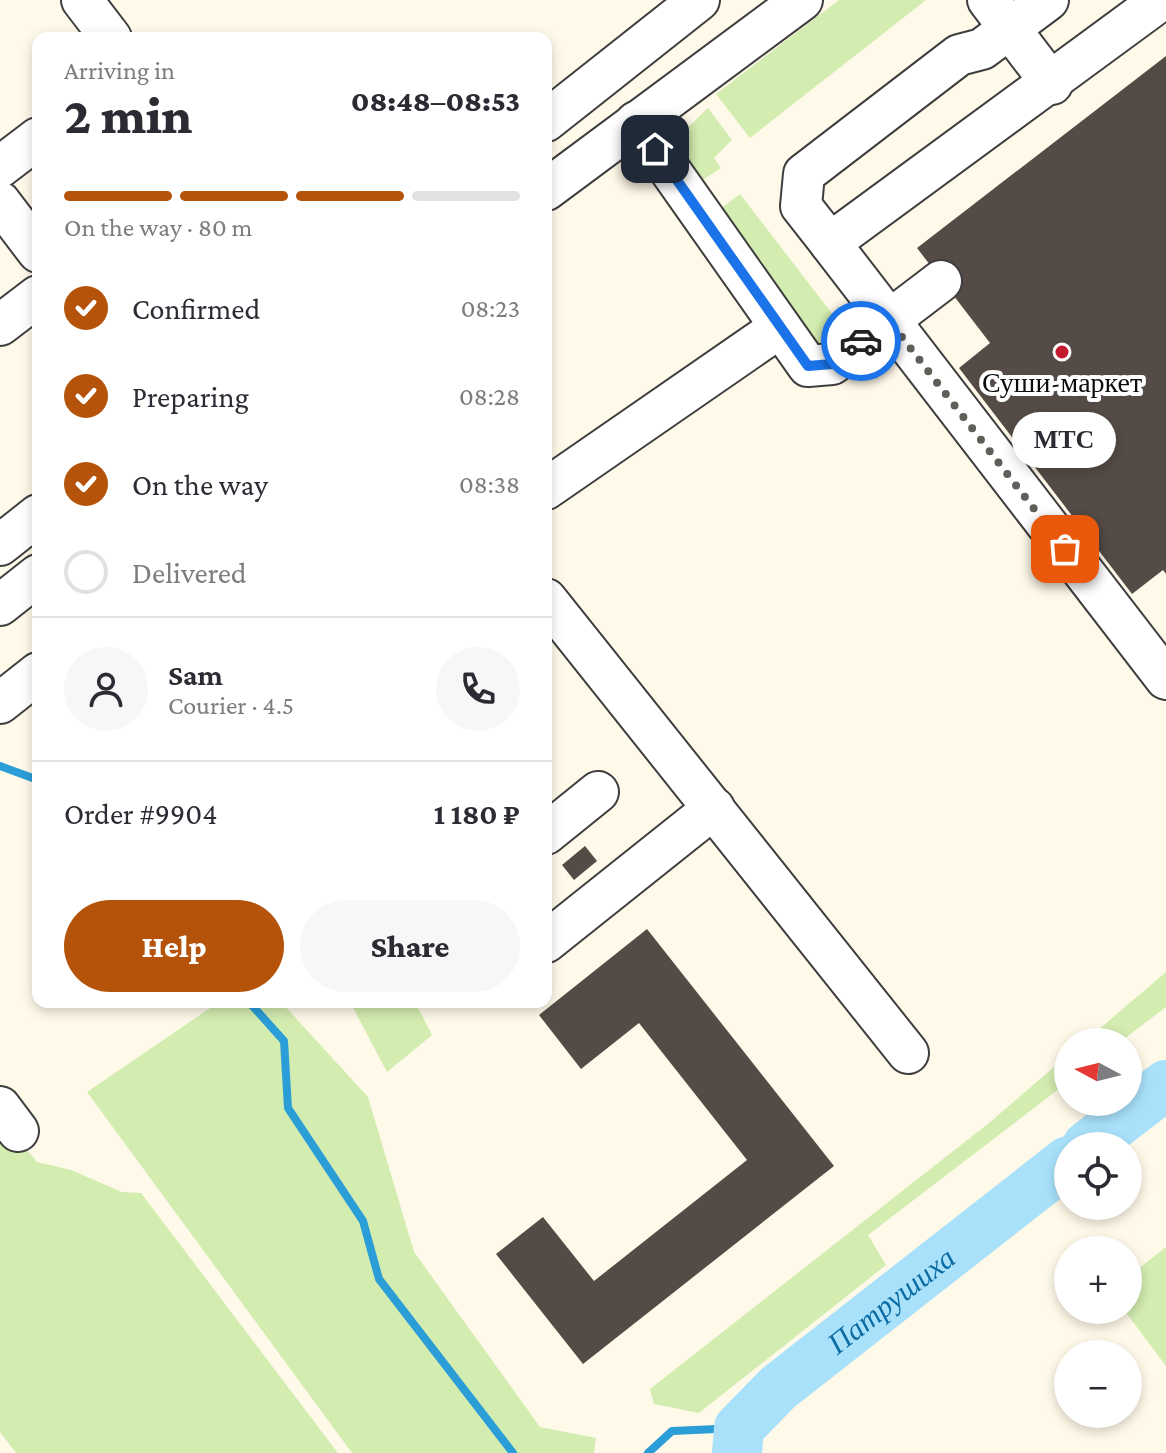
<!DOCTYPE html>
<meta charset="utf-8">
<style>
body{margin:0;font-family:"Crimson Pro",serif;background:#f7f7f7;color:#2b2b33;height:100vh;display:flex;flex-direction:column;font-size:30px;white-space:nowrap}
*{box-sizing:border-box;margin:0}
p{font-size:26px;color:#7c7c81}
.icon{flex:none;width:44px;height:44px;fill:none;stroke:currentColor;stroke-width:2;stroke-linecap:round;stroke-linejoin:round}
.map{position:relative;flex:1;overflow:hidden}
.sheet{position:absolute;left:32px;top:32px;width:520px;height:976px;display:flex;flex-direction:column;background:#fff;border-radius:16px;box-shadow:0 4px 12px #0003}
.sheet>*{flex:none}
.needle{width:52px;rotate:277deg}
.controls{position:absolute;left:1054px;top:1028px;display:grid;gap:16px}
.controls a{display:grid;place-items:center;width:88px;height:88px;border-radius:50%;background:#fff;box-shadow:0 4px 12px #0003;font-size:40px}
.pin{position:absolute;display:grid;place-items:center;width:68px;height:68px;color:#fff;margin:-34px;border-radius:16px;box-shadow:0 4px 12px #0006}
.courier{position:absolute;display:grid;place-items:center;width:80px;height:80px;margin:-40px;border:6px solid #1a73e8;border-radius:50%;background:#fff;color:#222;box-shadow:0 2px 10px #0007}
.bubble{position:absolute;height:56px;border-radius:28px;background:#fff;box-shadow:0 4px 12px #0003;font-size:26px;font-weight:800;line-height:56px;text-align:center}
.head em{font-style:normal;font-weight:800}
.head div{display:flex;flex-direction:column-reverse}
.head{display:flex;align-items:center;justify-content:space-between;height:136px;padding:0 32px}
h1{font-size:52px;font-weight:800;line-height:60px}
.bar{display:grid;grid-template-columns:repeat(4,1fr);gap:12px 8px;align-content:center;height:96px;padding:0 32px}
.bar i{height:10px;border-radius:6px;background:#e1e1e2}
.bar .on{background:#b45309}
.bar p{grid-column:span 4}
.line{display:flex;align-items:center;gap:20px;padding:0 32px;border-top:2px solid #e1e1e2}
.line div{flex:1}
.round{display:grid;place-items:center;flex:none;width:84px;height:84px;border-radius:42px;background:#f7f7f7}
ol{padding:0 32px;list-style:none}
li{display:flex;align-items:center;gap:24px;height:88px}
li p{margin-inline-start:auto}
li .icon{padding:8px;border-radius:50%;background:#b45309;color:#fff;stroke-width:4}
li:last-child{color:#7c7c81}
li i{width:44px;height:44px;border:4px solid #e1e1e2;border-radius:50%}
.button{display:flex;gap:16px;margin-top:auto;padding:16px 32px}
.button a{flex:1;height:92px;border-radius:48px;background:#b45309;color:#fff;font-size:32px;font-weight:800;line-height:92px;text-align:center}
.button a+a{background:#f7f7f7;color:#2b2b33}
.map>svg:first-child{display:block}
.green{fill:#d3ecb0}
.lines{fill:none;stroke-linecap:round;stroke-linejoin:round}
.stream{stroke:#2b9dd7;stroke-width:8}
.river{stroke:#a9e1fb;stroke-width:50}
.building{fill:#544b46}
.minor-casing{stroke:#3e3e3e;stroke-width:44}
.minor{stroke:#fff;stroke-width:40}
.done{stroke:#605e59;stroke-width:8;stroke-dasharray:0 14.4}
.route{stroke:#1a73e8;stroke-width:10}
.poi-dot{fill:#c41a2d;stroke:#fff;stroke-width:3}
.labels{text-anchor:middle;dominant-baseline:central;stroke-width:8;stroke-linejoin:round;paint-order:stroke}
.poi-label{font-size:28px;fill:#0b0b0b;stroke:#fff}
.water-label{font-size:30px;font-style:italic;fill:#0c6ca4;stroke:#fff}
</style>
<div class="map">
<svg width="1166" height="1453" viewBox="0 0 1166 1453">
<rect width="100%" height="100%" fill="#fff9e9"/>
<g class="green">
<path d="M839,0H926L750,138L716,94Z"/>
<path d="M708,108L732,140L714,158L721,168L692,187L676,148L682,133Z"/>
<path d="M740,194L850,337L835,349L814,347L711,216Z"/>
<path d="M1166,972V1007L1120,1042H1084Z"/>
<path d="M219,1002H281L368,1097L414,1252L540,1427L596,1438L594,1453H352L87,1092Z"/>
<path d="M350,1002H415L432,1035L387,1072Z"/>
<path d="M1068,1055V1082L868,1235L886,1265L699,1413L654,1404L650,1389L989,1123Z"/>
<path d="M9,1128L37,1162L71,1170L122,1192L141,1193L338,1453H16L0,1432V1136Z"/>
<path d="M1166,1247V1366L1124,1310H1128V1277Z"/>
</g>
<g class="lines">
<g class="stream">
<path d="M0,766L38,780"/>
<path d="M249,1002L284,1041L288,1108L363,1221L379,1279L513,1453"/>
<path d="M648,1453L672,1431L739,1428"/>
</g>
<g class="river">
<path d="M1087,1146L1166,1085"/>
<path id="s1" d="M737,1453L739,1428L778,1388L1068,1161"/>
</g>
</g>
<g class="building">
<path d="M1166,56V574L1163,570L1132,594L959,368L990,343L917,248Z"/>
<path d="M585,846L597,861L574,880L562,865Z"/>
<path d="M647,929L834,1166L583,1364L496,1254L543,1217L594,1281L747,1160L639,1023L581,1069L539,1015Z"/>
</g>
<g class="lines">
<defs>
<g id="minor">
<path d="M82,0L111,38"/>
<path d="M988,0L1052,84"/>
<path d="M1161,0L830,243L1166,679"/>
<path d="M546,121L699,0"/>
<path d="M636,122L808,366L832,364L941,281"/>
<path d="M0,167L38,138"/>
<path d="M546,190L802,0"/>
<path d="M0,202L38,252"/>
<path d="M830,243L801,206L804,174L959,55L982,49L1048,0"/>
<path d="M0,325L38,296"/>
<path d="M546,489L779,328"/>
<path d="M0,545L38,515"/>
<path d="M546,599L908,1053"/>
<path d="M0,605L38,575"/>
<path d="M0,703L38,673"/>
<path d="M546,834L598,792"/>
<path d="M546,942L714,808"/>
<path d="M0,1107L18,1131"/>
</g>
</defs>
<use href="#minor" class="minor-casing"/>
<use href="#minor" class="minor"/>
</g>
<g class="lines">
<path class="done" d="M861,341L888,319L1065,549"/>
<path class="route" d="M655,149L808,366L832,364L861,341"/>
</g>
<circle class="poi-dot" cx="1062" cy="352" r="8"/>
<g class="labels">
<g class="poi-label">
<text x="1062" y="382">Суши-маркет</text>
</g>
<g class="water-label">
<text stroke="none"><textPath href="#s1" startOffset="224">Патрушиха</textPath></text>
</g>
</g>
</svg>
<div class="controls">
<a><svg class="needle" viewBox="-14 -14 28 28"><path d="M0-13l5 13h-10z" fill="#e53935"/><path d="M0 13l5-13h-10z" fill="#7c7c81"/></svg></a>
<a><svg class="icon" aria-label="locate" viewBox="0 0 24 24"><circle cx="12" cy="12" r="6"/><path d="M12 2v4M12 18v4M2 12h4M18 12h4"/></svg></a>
<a>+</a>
<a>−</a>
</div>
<div class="pin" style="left:1065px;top:549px;background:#ea580c"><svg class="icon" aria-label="bag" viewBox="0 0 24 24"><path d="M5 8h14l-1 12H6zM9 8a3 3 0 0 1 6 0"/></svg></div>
<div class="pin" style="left:655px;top:149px;background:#1f2937"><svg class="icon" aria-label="home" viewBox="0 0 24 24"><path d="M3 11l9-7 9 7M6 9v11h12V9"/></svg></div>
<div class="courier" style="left:861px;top:341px"><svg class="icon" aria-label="car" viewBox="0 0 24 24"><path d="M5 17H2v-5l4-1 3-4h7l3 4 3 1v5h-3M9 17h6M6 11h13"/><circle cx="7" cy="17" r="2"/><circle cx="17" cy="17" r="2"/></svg></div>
<div class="bubble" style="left:1012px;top:412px;width:104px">МТС</div>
<section class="sheet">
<div class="head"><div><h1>2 min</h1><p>Arriving in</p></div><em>08:48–08:53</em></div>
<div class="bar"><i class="on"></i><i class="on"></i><i class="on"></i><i></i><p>On the way · 80 m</p></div>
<ol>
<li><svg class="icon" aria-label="check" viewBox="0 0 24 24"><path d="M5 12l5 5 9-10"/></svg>Confirmed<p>08:23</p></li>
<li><svg class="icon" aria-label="check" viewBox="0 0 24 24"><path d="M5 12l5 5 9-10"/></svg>Preparing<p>08:28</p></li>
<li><svg class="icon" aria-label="check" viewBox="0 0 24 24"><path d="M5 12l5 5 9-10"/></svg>On the way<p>08:38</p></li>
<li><i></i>Delivered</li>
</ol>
<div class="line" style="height:144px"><a class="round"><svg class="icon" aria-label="person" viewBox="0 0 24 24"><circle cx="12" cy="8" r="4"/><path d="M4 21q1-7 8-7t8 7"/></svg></a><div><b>Sam</b><p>Courier · 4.5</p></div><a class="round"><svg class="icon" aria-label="phone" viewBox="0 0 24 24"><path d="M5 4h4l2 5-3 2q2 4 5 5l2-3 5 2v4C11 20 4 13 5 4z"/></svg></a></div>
<div class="line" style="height:104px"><div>Order #9904</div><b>1 180 ₽</b></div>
<div class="button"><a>Help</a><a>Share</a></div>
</section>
</div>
